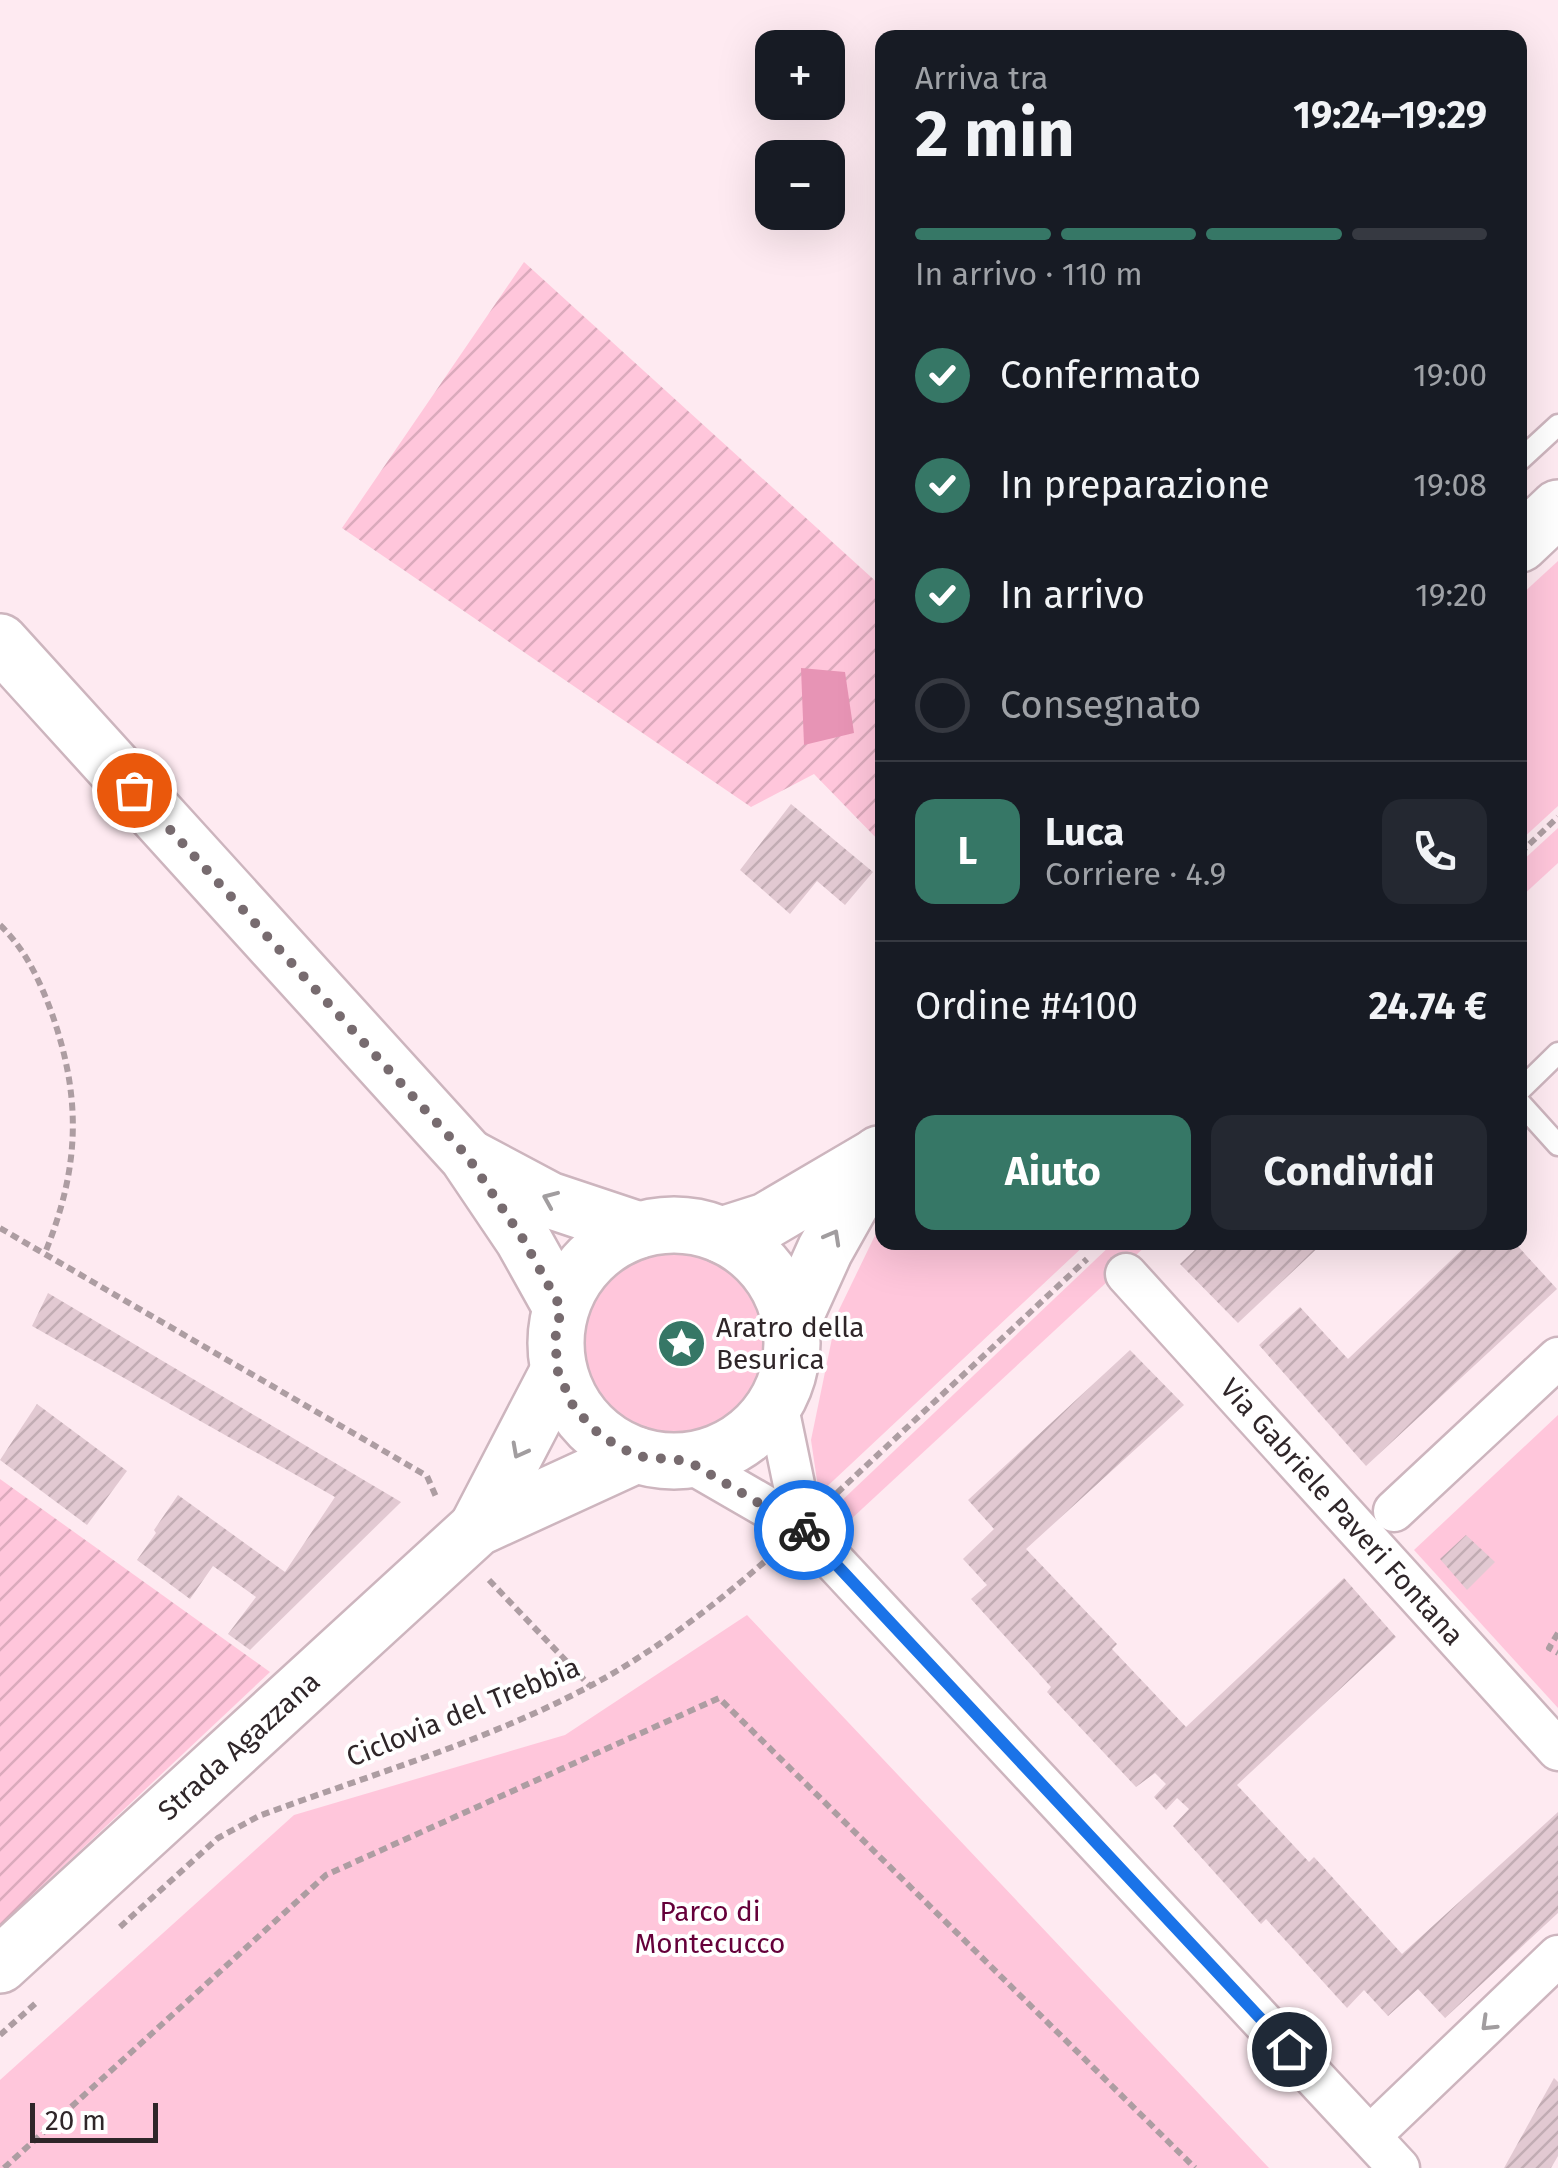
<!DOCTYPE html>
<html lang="it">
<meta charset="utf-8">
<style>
body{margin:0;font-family:"Fira Sans",sans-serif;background:#242831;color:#f1f3f6;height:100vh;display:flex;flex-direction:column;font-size:38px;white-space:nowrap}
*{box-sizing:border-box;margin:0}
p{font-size:32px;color:#9ea1a6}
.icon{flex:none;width:55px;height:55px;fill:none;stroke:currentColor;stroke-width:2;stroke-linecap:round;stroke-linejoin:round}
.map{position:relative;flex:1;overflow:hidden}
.side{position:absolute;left:875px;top:30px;width:652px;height:1220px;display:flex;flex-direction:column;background:#171b24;border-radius:20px;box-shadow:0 10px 40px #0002}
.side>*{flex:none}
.controls{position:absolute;left:755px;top:30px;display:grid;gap:20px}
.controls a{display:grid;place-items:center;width:90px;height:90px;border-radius:20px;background:#171b24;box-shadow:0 10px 40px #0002;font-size:50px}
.scale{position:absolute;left:30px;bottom:25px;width:128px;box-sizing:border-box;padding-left:10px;border:5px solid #2f2629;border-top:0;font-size:28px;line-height:35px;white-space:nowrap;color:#2f2629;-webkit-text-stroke:8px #fff;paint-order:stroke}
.pin{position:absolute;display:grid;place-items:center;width:85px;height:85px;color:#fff;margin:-42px;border:5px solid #fff;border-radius:50%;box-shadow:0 2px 10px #0007}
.courier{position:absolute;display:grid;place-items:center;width:100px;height:100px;margin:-50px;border:8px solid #1a73e8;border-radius:50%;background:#fff;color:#222;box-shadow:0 2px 12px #0007}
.overview em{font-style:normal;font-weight:700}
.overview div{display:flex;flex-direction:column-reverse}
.overview{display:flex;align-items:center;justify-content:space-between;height:170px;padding:0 40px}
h1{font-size:65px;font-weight:700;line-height:75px}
.bar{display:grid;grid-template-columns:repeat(4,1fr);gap:15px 10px;align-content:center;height:120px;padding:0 40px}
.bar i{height:12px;border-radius:8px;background:#363941}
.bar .active{background:#367766}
.bar p{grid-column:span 4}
.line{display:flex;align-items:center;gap:25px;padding:0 40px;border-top:2px solid #363941}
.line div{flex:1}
.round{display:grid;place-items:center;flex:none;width:105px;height:105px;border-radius:20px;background:#242831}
ol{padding:0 40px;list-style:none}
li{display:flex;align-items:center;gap:30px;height:110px}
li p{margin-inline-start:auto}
li .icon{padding:10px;border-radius:50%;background:#367766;color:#fff;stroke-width:4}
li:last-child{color:#9ea1a6}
li i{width:55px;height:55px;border:5px solid #363941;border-radius:50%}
.primary-button{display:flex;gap:20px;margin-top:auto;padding:20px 40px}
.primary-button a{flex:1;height:115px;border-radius:20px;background:#367766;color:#fff;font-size:40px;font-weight:700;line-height:115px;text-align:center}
.primary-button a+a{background:#242831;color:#f1f3f6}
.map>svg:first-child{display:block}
.green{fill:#ffc6db}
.garden{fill:url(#garden-furrows)}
.water{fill:#e794b5}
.building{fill:url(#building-hatch)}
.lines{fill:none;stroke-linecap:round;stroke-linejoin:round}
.service-casing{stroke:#cdb5be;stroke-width:25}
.minor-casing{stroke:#cdb5be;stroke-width:45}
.secondary-casing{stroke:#cdb5be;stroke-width:60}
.primary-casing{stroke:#cdb5be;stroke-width:60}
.path{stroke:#ad9da2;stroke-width:6;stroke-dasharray:8 5;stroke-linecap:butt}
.service{stroke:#fff;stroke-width:20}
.minor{stroke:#fff;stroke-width:40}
.secondary{stroke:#fff;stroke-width:55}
.primary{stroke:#fff;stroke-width:55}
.oneway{stroke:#a19d9f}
.done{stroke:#776b6f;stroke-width:10;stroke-dasharray:0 18}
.route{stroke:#1a73e8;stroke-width:12}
.labels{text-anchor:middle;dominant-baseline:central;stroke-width:8;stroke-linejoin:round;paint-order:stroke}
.poi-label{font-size:28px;fill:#2f2629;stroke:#fff;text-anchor:start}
.street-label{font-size:28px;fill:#2f2629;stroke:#fff}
.park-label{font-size:28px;fill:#65003a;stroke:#fff}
</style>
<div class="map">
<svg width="1558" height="2168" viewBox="0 0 1558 2168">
<defs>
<pattern id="garden-furrows" width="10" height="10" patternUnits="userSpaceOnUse" patternTransform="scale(2.5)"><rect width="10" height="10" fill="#ffc6db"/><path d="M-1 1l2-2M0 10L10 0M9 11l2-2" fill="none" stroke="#dbaabc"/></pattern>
<pattern id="building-hatch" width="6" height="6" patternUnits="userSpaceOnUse" patternTransform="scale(2.5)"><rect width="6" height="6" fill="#e2c9d2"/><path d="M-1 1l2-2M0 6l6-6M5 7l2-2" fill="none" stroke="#c2acb4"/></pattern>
</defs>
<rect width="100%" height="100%" fill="#feeaf1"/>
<g class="green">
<path d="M1558,561V806L1520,841V596Z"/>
<path d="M1558,828V863L1520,898V863Z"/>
<path d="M882,1221V1242L1087,1243L819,1494L811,1440L837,1314Z"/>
<path d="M1113,1243H1149L849,1521L835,1507Z"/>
<circle cx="674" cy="1342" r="94"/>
<path d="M1558,1415V1708L1414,1550Z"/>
<path d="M747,1615L1269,2168H0V2080L294,1815L565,1735Z"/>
</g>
<g class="garden">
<path d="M524,262L882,587V844L814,774L751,807L342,528Z"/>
<path d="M0,1479L270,1672L0,1926Z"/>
</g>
<path class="water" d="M801,668L845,672L854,733L804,745Z"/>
<g class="building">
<path d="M791,804L873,872L845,905L817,881L790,914L740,870Z"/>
<path d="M1203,1242H1324L1238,1323L1180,1264Z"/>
<path d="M1470,1242H1514L1557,1289L1366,1466L1259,1345L1300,1307L1348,1359Z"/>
<path d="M48,1293L401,1502L250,1650L228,1634L256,1597L213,1566L190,1599L137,1560L156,1533L154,1530L178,1495L285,1572L335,1497L32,1326Z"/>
<path d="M1130,1350L1184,1405L1026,1549L1117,1644L1112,1649L1186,1727L1344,1578L1396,1637L1237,1785L1309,1862L1314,1857L1402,1954L1558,1812V1913L1445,2018L1418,1989L1388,2016L1364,1990L1347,2008L1266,1919L1261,1924L1173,1826L1189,1809L1177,1798L1166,1810L1154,1797L1166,1784L1155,1773L1136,1787L1047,1692L1051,1687L971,1599L987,1585L963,1559L994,1529L968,1500Z"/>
<path d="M37,1404L127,1471L87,1525L0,1460Z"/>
<path d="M1466,1535L1495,1562L1467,1590L1440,1559Z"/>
<path d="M1554,2078L1558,2082V2156L1551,2168H1504Z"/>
</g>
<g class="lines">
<defs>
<g id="service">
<path d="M1520,460L1558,425"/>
<path d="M1520,1090L1558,1053"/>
<path d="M1520,1103L1558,1145"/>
</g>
<g id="minor">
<path d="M1126,1274L1558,1750"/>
<path d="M777,1403L803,1528"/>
<path d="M687,1461L803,1528L1399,2168"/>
<path d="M1394,1511L1558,1358"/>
<path d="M1370,2136L1558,1956"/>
</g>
<g id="secondary">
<path d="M1520,544L1558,508"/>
<circle cx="674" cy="1343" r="118"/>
<path d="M722,1235L766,1221L875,1157"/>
<path d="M792,1323L825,1250L879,1154"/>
<path d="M477,1528L558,1372"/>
<path d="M0,1965L477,1528L636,1455"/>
</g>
<g id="primary">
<path d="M0,642L467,1156L523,1239L561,1307"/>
<path d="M472,1159L549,1200L639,1230"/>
</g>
</defs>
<use href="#service" class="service-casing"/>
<use href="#minor" class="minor-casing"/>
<use href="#secondary" class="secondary-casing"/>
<use href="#primary" class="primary-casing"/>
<g class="path">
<path d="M1520,853L1558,817"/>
<path d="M0,925C25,949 39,979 51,1011C82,1098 80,1167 45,1253"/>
<path d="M0,1228L427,1476L437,1499"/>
<path d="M837,1493L1087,1259"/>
<path d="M489,1580L590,1686"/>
<path d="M1558,1633L1549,1648L1558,1653"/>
<path d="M120,1927L218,1838L259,1816C369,1775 488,1741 592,1685C657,1650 715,1605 770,1557"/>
<path d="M0,2035L36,2003"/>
<path d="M4,2168L326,1875L719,1698L1195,2168"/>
</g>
<use href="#service" class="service"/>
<use href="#minor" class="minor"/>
<use href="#secondary" class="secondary"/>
<use href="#primary" class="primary"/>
</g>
<defs><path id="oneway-chevron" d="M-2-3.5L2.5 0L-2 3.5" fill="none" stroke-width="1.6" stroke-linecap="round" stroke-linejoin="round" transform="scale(2.5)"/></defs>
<g class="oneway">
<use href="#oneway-chevron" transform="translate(550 1199) rotate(-157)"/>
<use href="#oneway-chevron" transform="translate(833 1237) rotate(-61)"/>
<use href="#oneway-chevron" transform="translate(519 1451) rotate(118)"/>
<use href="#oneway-chevron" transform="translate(1488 2024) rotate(136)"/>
</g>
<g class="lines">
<path class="done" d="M134,790L467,1156L523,1239L561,1308L555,1340L558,1372L574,1408L601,1436L636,1456L688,1461L804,1530"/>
<path class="route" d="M804,1530L1289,2049"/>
</g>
<defs>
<symbol id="sight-disc" viewBox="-11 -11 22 22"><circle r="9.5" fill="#367766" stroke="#fff"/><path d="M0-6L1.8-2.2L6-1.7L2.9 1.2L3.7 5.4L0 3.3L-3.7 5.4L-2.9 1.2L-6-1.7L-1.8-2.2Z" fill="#fff"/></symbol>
</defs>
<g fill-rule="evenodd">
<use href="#sight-disc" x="654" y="1316" width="55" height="55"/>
</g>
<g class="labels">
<g class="poi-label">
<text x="716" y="1327">Aratro della<tspan x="716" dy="32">Besurica</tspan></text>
</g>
<g class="street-label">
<text transform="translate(1342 1512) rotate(48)">Via Gabriele Paveri Fontana</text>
<text transform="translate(463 1712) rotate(-22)">Ciclovia del Trebbia</text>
<text transform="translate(239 1746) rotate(-42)">Strada Agazzana</text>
</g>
<g class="park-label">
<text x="710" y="1911">Parco di<tspan x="710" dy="32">Montecucco</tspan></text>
</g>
</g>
</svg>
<div class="controls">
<a>+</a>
<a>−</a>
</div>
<div class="scale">20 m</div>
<div class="pin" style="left:134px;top:790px;background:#ea580c"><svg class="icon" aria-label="bag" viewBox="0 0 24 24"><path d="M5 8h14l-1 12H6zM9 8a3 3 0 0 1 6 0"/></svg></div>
<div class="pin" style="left:1289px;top:2049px;background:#1f2937"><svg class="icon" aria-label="home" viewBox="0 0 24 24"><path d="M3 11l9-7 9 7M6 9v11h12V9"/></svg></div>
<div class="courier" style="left:804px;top:1530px"><svg class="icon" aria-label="bike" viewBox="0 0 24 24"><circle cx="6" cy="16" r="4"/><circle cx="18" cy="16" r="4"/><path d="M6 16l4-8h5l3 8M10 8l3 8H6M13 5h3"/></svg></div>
<section class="side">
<div class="overview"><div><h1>2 min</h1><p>Arriva tra</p></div><em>19:24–19:29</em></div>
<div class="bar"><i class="active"></i><i class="active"></i><i class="active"></i><i></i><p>In arrivo · 110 m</p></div>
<ol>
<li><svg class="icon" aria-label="check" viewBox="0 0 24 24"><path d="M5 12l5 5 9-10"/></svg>Confermato<p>19:00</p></li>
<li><svg class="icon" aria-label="check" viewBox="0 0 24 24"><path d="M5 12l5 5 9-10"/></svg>In preparazione<p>19:08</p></li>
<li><svg class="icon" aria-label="check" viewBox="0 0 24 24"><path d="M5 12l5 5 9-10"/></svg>In arrivo<p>19:20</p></li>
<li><i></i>Consegnato</li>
</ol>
<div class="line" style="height:180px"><b class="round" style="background:#367766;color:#fff">L</b><div><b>Luca</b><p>Corriere · 4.9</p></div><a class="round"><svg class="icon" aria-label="phone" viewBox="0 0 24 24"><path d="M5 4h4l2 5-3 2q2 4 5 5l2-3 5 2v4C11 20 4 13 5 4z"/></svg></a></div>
<div class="line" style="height:130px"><div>Ordine #4100</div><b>24.74 €</b></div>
<div class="primary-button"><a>Aiuto</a><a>Condividi</a></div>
</section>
</div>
